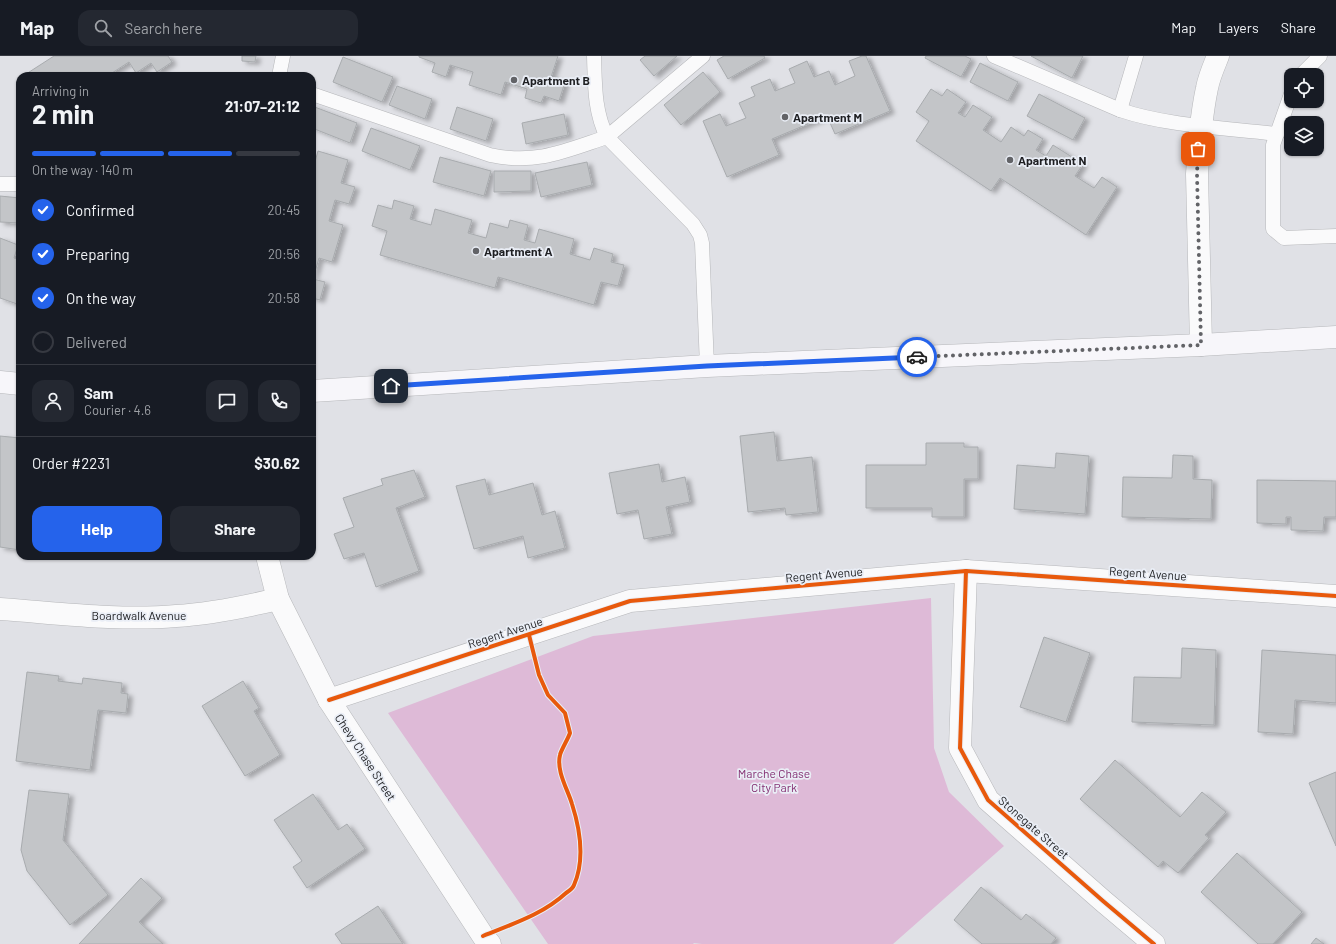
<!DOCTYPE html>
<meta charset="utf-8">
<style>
body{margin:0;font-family:Barlow,sans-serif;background:#242831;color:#f1f3f6;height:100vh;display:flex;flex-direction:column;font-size:15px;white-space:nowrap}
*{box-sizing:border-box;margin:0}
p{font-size:13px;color:#9ea1a6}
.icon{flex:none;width:22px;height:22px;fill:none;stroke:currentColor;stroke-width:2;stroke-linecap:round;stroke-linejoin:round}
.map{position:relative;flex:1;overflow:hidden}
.panel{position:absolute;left:16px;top:16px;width:300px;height:488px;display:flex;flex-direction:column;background:#171b24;border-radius:12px;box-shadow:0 1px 3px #0004}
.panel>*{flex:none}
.buttons{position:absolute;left:1284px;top:12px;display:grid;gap:8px}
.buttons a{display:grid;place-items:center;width:40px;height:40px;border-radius:8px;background:#171b24;box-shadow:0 1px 3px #0004;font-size:20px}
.pin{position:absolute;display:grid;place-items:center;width:34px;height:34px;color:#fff;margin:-17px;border-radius:8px;box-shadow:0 2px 6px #0006}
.courier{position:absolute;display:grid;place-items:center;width:40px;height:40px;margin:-20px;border:3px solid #2563eb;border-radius:50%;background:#fff;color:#222;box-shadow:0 1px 5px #0007}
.head em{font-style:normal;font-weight:700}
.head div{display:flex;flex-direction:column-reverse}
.head{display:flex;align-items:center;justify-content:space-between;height:68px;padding:0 16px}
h1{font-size:26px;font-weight:700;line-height:30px}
.bar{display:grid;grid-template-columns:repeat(4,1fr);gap:6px 4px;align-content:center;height:48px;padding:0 16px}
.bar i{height:5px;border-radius:3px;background:#363941}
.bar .selected{background:#2563eb}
.bar p{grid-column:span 4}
.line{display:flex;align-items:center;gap:10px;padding:0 16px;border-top:1px solid #363941}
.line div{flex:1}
.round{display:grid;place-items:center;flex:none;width:42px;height:42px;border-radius:12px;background:#242831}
ol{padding:0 16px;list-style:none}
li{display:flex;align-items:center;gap:12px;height:44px}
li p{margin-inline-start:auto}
li .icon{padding:4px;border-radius:50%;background:#2563eb;color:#fff;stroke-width:4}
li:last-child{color:#9ea1a6}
li i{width:22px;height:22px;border:2px solid #363941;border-radius:50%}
.action{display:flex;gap:8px;margin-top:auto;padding:8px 16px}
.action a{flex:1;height:46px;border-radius:12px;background:#2563eb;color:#fff;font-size:16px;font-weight:700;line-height:46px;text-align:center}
.action a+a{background:#242831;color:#f1f3f6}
header{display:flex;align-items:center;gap:24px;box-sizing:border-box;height:56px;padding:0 20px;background:#171b24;border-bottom:1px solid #363941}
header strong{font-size:19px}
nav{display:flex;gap:22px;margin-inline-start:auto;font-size:14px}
.search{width:280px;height:36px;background:#242831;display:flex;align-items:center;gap:10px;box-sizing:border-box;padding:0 14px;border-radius:12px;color:#9ea1a6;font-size:15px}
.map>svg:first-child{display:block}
.green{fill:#debad7}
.building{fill:#c3c5c8;stroke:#a8abae;filter:url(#shadow)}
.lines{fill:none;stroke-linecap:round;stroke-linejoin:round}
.lane-casing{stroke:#b6b7ba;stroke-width:15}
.street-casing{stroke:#b6b7ba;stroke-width:23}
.secondary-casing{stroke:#b6b7ba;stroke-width:23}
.lane{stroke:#fafafb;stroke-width:14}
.street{stroke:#fafafb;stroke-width:22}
.secondary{stroke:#f7f6fa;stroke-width:22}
.cycleway-casing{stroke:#eaeef6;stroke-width:6}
.cycleway{stroke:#e8590c;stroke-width:4}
.done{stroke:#626367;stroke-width:4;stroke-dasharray:0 7.2}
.route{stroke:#2563eb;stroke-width:5}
.poi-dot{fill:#626367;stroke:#eaeef6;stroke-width:1.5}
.labels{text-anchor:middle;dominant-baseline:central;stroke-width:3.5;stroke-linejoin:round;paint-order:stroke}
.poi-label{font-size:12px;font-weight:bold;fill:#1e1f22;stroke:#eaeef6;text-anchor:start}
.street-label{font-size:12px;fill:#1e1f22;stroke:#eaeef6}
.park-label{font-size:12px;fill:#843073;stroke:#eaeef6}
</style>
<header>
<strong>Map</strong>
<div class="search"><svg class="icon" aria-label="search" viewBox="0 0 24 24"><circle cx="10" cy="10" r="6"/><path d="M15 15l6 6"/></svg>Search here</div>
<nav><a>Map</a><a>Layers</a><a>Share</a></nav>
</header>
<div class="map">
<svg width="1336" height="888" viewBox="0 0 1336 888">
<defs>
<filter id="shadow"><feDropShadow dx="4.5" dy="2.5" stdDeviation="2" flood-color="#0004"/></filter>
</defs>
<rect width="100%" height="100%" fill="#e0e1e6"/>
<path class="green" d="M931,542L934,692L949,736L1004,790L893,888H702L694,887L693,888H548L388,657L593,580Z"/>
<g class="building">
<path d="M54,0H168L172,6L157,16L151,7L136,17L129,6L112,17L113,20H23Z"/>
<path d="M242,0H256L255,6L242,5Z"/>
<path d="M419,0H558L551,21L565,26L559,45L544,40L541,47L525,42L527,33L505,26L501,39L469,29L473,16L450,9L446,21L432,16L435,7L419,1Z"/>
<path d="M645,0H677L654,20L640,4Z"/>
<path d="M724,0H764L765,2L728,23L717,4Z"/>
<path d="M862,0H866L890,55L835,78L827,60L772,83L779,99L727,121L703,65L720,58L726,70L746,62L739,47L755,40L751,31L770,23L775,35L795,27L789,13L807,5L814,21L829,15L835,29L855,20L849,5Z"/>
<path d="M926,0H965L971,3L961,21L925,2Z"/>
<path d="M1031,0H1083L1072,22Z"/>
<path d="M343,1L393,21L382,46L333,26Z"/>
<path d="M980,7L1018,26L1008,45L970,26Z"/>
<path d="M703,16L720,36L681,69L664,49Z"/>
<path d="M397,30L432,43L425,63L389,49Z"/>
<path d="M931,33L942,40L947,33L966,46L958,57L965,61L973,49L992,61L983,74L1001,86L1011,71L1024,80L1028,74L1043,83L1036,94L1046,100L1053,89L1083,108L1075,120L1094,132L1102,121L1117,131L1086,179L1000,122L991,135L916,85L929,65L916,56Z"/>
<path d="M1039,38L1085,62L1073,84L1027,60Z"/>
<path d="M312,50L357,67L350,87L312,72Z"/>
<path d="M457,51L493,63L486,85L450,73Z"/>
<path d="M564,58L568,79L526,88L522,67Z"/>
<path d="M371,72L420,90L410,114L362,95Z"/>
<path d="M318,95L348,104L341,127L355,131L349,148L335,144L329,165L343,169L332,206L319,202L313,223L325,226L320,244L312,242V116Z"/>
<path d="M440,101L491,115L484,140L433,126Z"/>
<path d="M587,106L592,129L541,141L535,117Z"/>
<path d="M494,115H531V135L494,136Z"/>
<path d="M0,140L20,142V167L0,166Z"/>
<path d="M394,144L414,150L410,163L431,169L435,153L472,164L468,177L486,182L490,167L508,172L510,164L528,169L524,184L535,187L539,173L574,183L570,198L590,204L594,192L613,198L611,206L624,209L618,230L601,226L594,249L498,221L495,232L380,199L387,175L372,170L378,149L392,153Z"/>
<path d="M0,182L18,189L14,202L20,204V249L0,242Z"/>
<path d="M774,376L777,405L812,401L818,456L786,459L785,452L748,456L740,380Z"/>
<path d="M0,380L20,382V494L0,491Z"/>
<path d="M926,387H964V391H978V423H964V461H932V452H866V409H926Z"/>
<path d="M1056,397L1089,400L1085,458L1014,453L1017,409L1055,412Z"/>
<path d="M1173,399L1193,400V423L1212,424L1211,463L1122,461L1123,421L1172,422Z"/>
<path d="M659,408L662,426L685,421L690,446L666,451L672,478L644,483L638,454L617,458L609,417Z"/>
<path d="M414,414L425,441L396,452L419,515L376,531L364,497L344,503L334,478L354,471L343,442L383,429L381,423Z"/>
<path d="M485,423L489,439L533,427L542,459L555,455L565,492L528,502L523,480L474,493L456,430Z"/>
<path d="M1257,424L1336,425V461H1324L1323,475L1291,474V461H1286V468L1257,467Z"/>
<path d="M1044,581L1090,597L1066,666L1020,651Z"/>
<path d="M1182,592L1216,594L1214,669L1132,666L1134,621L1181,622Z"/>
<path d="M1262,594L1336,599V647L1295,644L1293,678L1258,676Z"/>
<path d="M27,616L59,620L58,625L82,628L83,622L122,627L121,637L128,638L126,657L98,654L90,714L16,705Z"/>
<path d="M243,625L259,652L254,655L280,699L245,720L202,650Z"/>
<path d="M1115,704L1180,761L1202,736L1226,756L1205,779L1209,782L1178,817L1163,805L1158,811L1080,743Z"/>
<path d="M1336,716V790L1309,727Z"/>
<path d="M29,734L69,738L63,784L108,839L70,869L27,815L21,794Z"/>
<path d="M313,738L338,774L347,768L365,793L307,832L293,811L302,805L274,764Z"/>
<path d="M1237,797L1302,856L1273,888H1258L1201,836Z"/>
<path d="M141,822L162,842L139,866L163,888H79Z"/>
<path d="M981,831L1021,864L1026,858L1056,882L1051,888H982L954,864Z"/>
<path d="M378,850L403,888H342L335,878Z"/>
<path d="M1316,882L1324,888H1311Z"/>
</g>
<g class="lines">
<defs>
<g id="lane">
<path d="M594,0C595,28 594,55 607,81L703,0"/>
<path d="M994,0L1120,54C1167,70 1226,72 1277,78"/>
<path d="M1301,19L1320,0"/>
<path d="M279,20L283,0"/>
<path d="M312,38L490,99C536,109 565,95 607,81L693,168L700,179L702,187L707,310"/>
<path d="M1291,38L1273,89V173L1284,182L1336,180"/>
<path d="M1120,54L1136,0"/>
<path d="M0,128H20"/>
</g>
<g id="street">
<path d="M1201,289L1197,118C1199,89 1201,60 1207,32C1209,21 1214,10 1218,0"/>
<path d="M267,500L278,543L329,644L483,880L490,888"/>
<path d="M966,515L960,692L988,744L1103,845L1154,888"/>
<path d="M0,553C58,557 118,565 176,560C211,558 244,551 278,543"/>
<path d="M329,644L630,545L966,515L1336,540"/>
</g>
<g id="secondary">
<path d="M0,326L20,328"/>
<path d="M312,335L707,310L1201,289L1336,281"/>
</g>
</defs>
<use href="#lane" class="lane-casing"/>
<use href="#street" class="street-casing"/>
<use href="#secondary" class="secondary-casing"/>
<use href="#lane" class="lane"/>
<use href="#street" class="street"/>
<use href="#secondary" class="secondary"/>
<defs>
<g id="cycleway">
<path d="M966,515L960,692L988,744L1103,845L1154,888"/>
<path d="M329,644L630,545L966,515L1336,540"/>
<path d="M483,880C512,868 542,859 566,837C569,835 573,832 574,829C585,804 580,773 572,748C568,734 556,715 560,699C561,694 568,683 570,677L565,657L548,639L539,619L529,579"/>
</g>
</defs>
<use href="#cycleway" class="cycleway-casing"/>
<use href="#cycleway" class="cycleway"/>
</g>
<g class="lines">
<path class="done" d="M917,301L1201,289L1197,118L1198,93"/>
<path class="route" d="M391,330L707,310L917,301"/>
</g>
<g class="poi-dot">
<circle cx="514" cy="24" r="4"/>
<circle cx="785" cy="61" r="4"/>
<circle cx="1010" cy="104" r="4"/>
<circle cx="476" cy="195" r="4"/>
</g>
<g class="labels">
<g class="poi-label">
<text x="522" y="24">Apartment B</text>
<text x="793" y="61">Apartment M</text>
<text x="1018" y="104">Apartment N</text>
<text x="484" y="195">Apartment A</text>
</g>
<g class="street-label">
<text transform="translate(1148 517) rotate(4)">Regent Avenue</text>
<text transform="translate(824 518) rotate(-5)">Regent Avenue</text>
<text x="139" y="559">Boardwalk Avenue</text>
<text transform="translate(505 576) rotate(-18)">Regent Avenue</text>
<text transform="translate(366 701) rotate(57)">Chevy Chase Street</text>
<text transform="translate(1034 771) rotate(41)">Stonegate Street</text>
</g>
<g class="park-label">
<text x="774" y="717">Marche Chase<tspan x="774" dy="14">City Park</tspan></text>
</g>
</g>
</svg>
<div class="buttons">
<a><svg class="icon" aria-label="locate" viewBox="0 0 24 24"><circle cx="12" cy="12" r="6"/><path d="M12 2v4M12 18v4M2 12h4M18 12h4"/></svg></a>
<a><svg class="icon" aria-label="layers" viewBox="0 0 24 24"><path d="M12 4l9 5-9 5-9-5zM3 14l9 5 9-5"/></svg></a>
</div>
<div class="pin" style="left:1198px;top:93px;background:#ea580c"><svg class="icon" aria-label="bag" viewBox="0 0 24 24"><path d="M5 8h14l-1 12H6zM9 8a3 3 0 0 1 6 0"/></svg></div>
<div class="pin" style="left:391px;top:330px;background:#1f2937"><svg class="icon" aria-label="home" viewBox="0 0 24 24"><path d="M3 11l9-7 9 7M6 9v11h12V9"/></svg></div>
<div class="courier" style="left:917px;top:301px"><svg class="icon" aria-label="car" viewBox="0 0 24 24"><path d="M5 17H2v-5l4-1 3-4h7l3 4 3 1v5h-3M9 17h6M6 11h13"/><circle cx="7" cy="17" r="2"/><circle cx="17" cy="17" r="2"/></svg></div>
<section class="panel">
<div class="head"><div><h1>2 min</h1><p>Arriving in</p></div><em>21:07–21:12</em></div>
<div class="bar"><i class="selected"></i><i class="selected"></i><i class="selected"></i><i></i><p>On the way · 140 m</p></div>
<ol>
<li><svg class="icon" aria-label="check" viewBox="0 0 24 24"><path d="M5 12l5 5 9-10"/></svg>Confirmed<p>20:45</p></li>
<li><svg class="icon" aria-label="check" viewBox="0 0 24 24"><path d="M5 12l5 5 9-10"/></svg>Preparing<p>20:56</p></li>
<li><svg class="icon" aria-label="check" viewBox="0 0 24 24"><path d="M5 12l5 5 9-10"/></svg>On the way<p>20:58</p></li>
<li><i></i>Delivered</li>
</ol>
<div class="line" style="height:72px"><a class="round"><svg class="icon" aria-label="person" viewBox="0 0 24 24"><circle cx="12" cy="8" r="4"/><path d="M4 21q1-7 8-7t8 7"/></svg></a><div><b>Sam</b><p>Courier · 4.6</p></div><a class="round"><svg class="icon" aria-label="chat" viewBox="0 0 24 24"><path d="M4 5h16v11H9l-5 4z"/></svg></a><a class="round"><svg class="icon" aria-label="phone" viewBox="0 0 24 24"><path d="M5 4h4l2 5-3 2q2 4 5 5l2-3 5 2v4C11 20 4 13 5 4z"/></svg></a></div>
<div class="line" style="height:52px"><div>Order #2231</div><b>$30.62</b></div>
<div class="action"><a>Help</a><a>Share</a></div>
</section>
</div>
